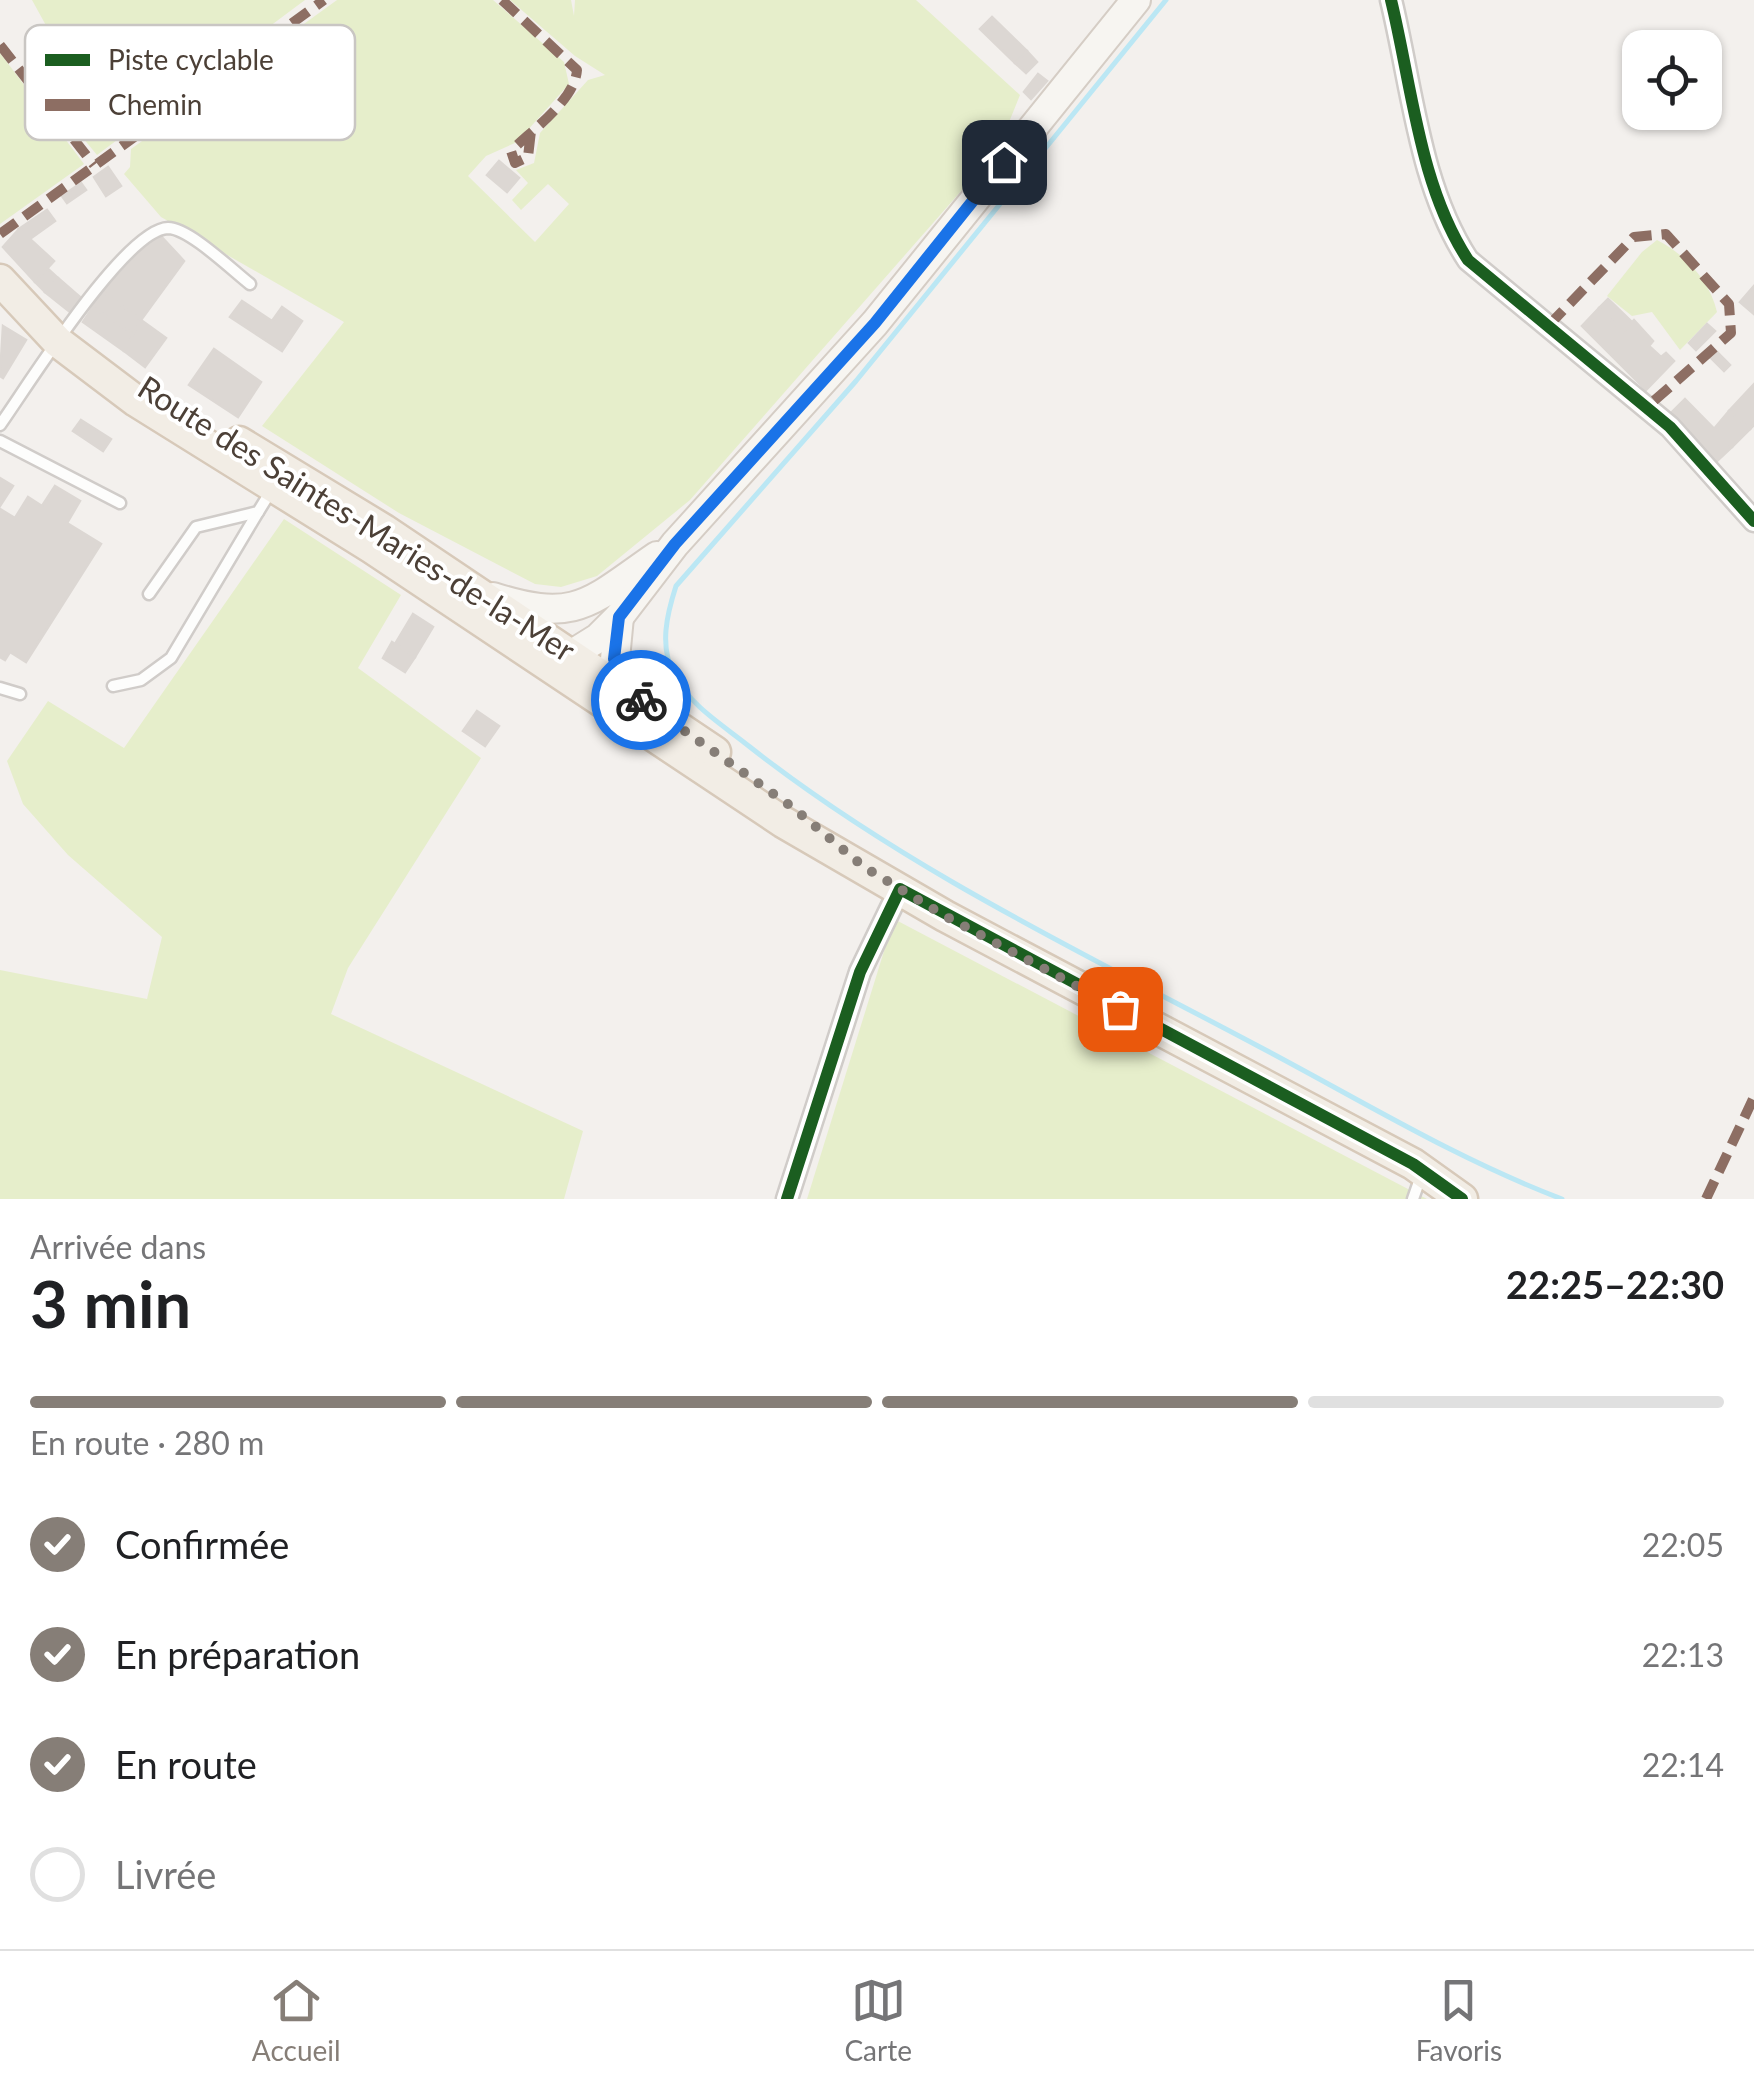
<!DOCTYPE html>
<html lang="fr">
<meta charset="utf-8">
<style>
body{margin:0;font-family:Lato,sans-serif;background:#f2f2f2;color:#202124;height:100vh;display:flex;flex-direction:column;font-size:38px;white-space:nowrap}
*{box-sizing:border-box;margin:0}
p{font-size:32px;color:#757577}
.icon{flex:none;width:55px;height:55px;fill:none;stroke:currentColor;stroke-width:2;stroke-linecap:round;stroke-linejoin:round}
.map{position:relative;height:1199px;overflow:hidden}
.side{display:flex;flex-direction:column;background:#fff;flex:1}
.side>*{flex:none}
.fabs{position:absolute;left:1622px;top:30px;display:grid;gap:20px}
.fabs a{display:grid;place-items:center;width:100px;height:100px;border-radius:20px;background:#fff;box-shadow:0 2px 8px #0004;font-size:50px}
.pin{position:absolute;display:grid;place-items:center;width:85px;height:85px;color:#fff;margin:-42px;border-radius:20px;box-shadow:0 5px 15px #0006}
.courier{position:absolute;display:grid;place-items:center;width:100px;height:100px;margin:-50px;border:8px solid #1a73e8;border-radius:50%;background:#fff;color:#222;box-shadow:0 2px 12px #0007}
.headline em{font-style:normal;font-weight:700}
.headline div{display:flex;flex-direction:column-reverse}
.headline{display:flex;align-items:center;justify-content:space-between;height:170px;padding:0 30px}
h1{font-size:65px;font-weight:700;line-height:75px}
.bar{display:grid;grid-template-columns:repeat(4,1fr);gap:15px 10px;align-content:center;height:120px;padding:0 30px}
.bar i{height:12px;border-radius:8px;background:#e0e0e0}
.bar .selected{background:#867e77}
.bar p{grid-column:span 4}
ol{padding:0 30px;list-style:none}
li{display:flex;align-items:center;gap:30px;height:110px}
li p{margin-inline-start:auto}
li .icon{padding:10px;border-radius:50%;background:#867e77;color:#fff;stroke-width:4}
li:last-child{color:#757577}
li i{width:55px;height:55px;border:5px solid #e0e0e0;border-radius:50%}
.menu{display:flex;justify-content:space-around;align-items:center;height:140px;border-top:2px solid #e0e0e0;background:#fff;font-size:28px;color:#757577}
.menu a{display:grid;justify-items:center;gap:5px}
.menu .selected{color:#867e77}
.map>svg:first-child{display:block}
.green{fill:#e6eecb}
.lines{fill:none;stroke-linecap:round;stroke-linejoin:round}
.stream{stroke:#bbe7f4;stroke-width:5}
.building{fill:#dcd7d3;stroke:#dcd7d3;stroke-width:2.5}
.lane-casing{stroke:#d0ccc9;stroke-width:15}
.street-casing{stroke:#d0ccc9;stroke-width:25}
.secondary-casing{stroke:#d5cdc5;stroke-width:32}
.primary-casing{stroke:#d7c9b9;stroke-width:35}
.lane{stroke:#fdfdfc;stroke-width:10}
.street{stroke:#fdfdfc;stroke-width:20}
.secondary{stroke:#f7f5f1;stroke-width:28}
.primary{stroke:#f2ede5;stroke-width:30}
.quiet{stroke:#8d6e63;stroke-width:10;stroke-dasharray:20 10;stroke-linecap:butt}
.cycleway-casing{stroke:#fff;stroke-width:19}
.cycleway{stroke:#1b5e20;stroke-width:12}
.done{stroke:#867e77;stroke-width:10;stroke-dasharray:0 18}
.route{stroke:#1a73e8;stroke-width:12}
.labels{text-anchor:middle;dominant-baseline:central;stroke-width:8;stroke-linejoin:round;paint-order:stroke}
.street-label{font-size:32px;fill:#4c4037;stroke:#fff}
.key{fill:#fff;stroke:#c9c6c3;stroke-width:2.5}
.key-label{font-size:28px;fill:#4c4037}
</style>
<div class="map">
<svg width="1754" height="1199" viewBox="0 0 1754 1199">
<rect width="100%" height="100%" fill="#f3f0ed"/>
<g class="green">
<path d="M32,0H305L97,155L25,68L54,40Z"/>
<path d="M337,0H493L564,62L569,84L517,142L486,156L468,176L535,242L569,204L548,184L521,210L512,200L528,183L516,170L534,163L540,133L588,80L605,75L575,56L510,0H571L574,16L575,0H916L1020,95L998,149L690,500L597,576L561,587L535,584L399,513L262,426L344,322L161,217L124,174L130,167L131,149Z"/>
<path d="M0,53L84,164L0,224Z"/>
<path d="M1657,240C1686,255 1710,281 1717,312L1680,350L1652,312L1632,316L1607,296L1642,252Z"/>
<path d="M284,519L401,595L358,668L481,758L348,968L331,1014L583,1131L564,1199H0V970L147,999L162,937L68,855L23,804L7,761L48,701L124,748Z"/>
<path d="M894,919L1427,1199H807Z"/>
</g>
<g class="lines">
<path class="stream" d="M1166,0L856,381L676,586C667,614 659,646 674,674C690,706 723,725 750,747C904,868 1085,954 1258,1046C1359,1099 1454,1158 1562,1199"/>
</g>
<g class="building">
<path d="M992,17L1027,51L1015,63L980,29Z"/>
<path d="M1027,51L1037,62L1026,73L1015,63Z"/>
<path d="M1038,74L1047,81L1031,99L1024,92Z"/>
<path d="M499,161L519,178L507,192L487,175Z"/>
<path d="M108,167L121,186L106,196L94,177Z"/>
<path d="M81,183L86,190L67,203L62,196Z"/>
<path d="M47,210L55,221L30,239L19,229Z"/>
<path d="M19,229L54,261L35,282L3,247Z"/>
<path d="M158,233L184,261L141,320L103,292Z"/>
<path d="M47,268L58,278L45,292L35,282Z"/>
<path d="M58,278L81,298L70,312L45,292Z"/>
<path d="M1754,286V314L1740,302Z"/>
<path d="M103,292L141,320L131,335L93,307Z"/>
<path d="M1608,299L1632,322L1623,332L1599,308Z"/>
<path d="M242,301L272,321L282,307L302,321L282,351L230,317Z"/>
<path d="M93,307L136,336L124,351L83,322Z"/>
<path d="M1599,308L1623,332L1634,320L1653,341L1649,346L1661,357L1666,353L1674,361L1646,390L1582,326Z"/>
<path d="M141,320L166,338L145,367L124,351Z"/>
<path d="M1707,324L1715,331L1696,350L1689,343Z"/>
<path d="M3,326L26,340L3,378L0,376Z"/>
<path d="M214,349L261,382L238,417L189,385Z"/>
<path d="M1715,350L1730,365L1724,371L1709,356Z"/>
<path d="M1754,384V425L1750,429L1729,411Z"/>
<path d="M1685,399L1732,447L1717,461L1670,414Z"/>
<path d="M1729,411L1750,429L1732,447L1714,429Z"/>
<path d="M81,420L111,439L103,451L73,431Z"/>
<path d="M0,478L13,486L0,506Z"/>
<path d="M55,486L80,501L67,523L101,544L26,662L10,652L5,660L0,657V509L15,518L28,497L42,506Z"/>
<path d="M413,614L433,627L415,657L395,644Z"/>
<path d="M392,642L415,657L405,672L383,658Z"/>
<path d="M477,711L499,726L485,746L463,731Z"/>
</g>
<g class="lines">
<defs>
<g id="lane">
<path d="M0,425C27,387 125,229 168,228C189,228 232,270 250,284"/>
<path d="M0,441L120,503"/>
<path d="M149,594L196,527L258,512L271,491"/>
<path d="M113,686L141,680L171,658L258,512"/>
<path d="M0,688L20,694"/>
<path d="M1413,1199L1421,1176"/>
</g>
<g id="street">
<path d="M1391,0C1412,86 1419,185 1468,260L1670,427L1754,521"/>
<path d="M787,1199L860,972L900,889"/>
</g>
<g id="secondary">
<path d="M493,597C577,624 590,602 657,556"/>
<path d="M619,617L615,659L639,698"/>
<path d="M553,666L598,638L619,617L675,544L875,323L1136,0"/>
</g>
<g id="primary">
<path d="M0,280L58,342L136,401L372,548L783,822L945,916L1413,1164L1462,1199"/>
<path d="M239,442L384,530L715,752"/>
</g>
</defs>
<use href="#lane" class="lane-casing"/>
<use href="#street" class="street-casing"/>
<use href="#secondary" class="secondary-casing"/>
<use href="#primary" class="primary-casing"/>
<use href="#lane" class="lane"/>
<use href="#street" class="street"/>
<use href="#secondary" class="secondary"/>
<use href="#primary" class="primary"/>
<g class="quiet">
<path d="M502,0L577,70C575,100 532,130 511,151L515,163L528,157L531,131"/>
<path d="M0,45L94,165"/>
<path d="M0,234L324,0"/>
<path d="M1549,325L1634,237L1666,234L1729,304L1731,333L1647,407"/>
<path d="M1706,1199L1754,1097"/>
</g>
<defs>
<g id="cycleway">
<path d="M1391,0C1412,86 1419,185 1468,260L1670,427L1754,521"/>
<path d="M787,1199L860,972L900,889L1413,1164L1462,1199"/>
</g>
</defs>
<use href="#cycleway" class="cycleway-casing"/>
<use href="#cycleway" class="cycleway"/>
</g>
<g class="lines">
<path class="done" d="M641,700L792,807L864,867L945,916L1120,1009"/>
<path class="route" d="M641,700L614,659L619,617L675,544L875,323L1004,162"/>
</g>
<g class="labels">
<g class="street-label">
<text transform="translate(357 518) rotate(32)">Route des Saintes-Maries-de-la-Mer</text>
</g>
</g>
<rect x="25" y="25" width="330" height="115" rx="15" class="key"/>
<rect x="45" y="54" width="45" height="12" fill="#1b5e20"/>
<rect x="45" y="99" width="45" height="12" fill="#8d6e63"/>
<g class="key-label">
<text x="108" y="70">Piste cyclable</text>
<text x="108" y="115">Chemin</text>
</g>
</svg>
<div class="fabs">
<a><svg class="icon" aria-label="locate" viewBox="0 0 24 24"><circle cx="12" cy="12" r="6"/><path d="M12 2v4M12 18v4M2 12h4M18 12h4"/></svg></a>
</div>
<div class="pin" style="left:1120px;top:1009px;background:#ea580c"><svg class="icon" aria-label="bag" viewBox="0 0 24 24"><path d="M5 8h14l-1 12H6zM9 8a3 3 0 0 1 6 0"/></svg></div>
<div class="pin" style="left:1004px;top:162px;background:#1f2937"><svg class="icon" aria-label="home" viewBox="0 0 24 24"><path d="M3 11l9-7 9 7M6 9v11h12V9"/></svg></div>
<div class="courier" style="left:641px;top:700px"><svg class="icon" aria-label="bike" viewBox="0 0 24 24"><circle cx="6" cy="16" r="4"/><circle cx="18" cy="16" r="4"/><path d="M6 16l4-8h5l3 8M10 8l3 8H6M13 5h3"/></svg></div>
</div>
<section class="side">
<div class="headline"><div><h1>3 min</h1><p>Arrivée dans</p></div><em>22:25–22:30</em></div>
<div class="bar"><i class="selected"></i><i class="selected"></i><i class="selected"></i><i></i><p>En route · 280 m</p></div>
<ol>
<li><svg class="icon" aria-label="check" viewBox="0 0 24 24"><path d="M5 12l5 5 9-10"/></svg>Confirmée<p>22:05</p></li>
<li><svg class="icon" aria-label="check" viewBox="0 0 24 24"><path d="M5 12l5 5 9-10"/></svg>En préparation<p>22:13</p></li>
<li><svg class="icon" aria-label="check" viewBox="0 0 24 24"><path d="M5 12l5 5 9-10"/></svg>En route<p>22:14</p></li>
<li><i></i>Livrée</li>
</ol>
</section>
<nav class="menu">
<a class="selected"><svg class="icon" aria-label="home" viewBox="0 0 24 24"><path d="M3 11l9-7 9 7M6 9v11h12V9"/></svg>Accueil</a>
<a><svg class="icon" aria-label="map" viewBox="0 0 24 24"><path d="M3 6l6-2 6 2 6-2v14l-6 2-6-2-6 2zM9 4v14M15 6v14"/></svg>Carte</a>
<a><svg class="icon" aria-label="saved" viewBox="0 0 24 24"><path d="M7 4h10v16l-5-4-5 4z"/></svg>Favoris</a>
</nav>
